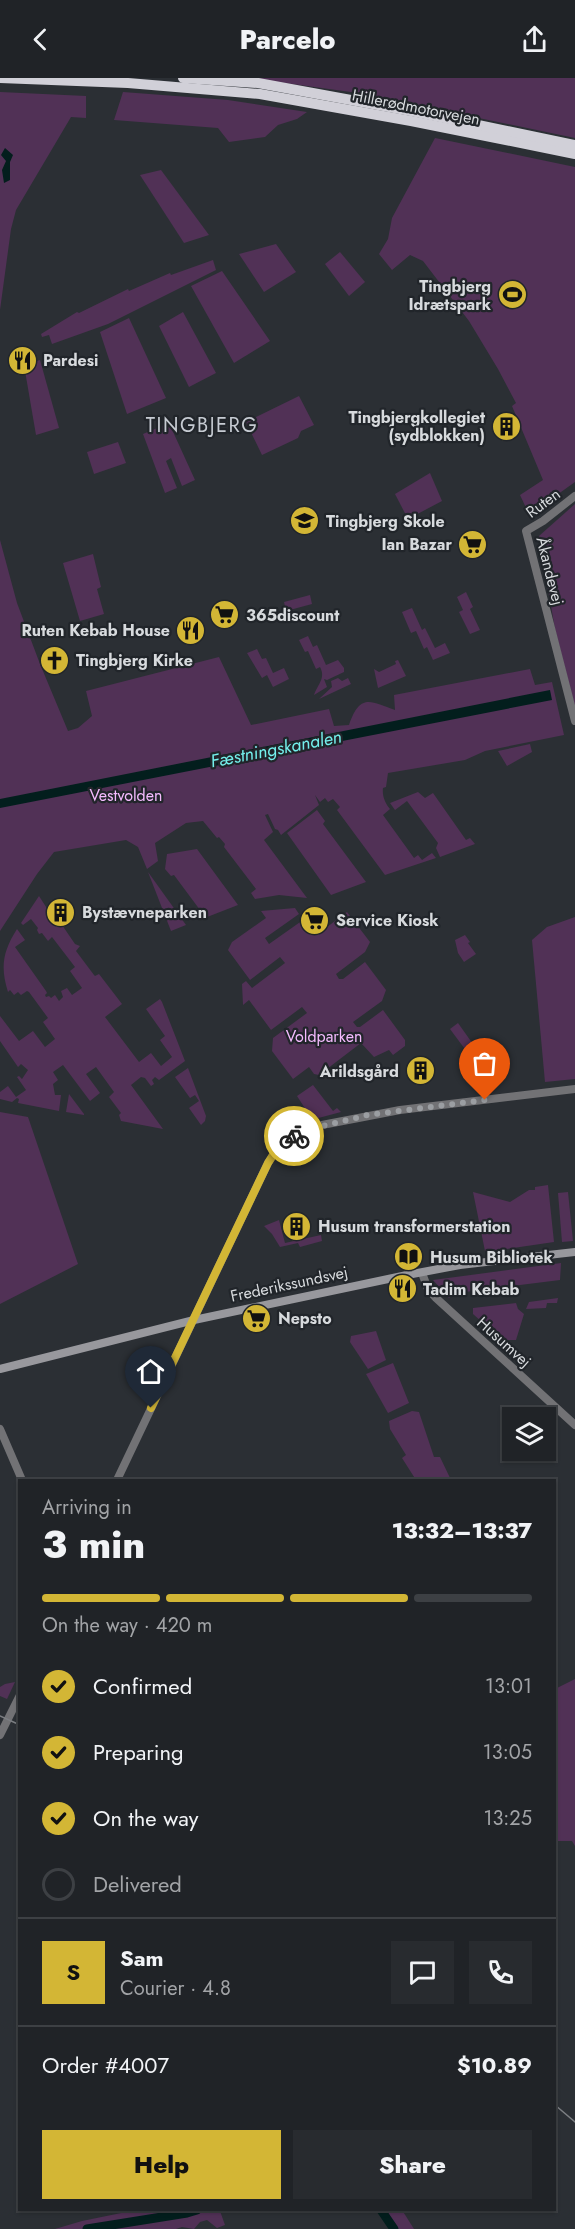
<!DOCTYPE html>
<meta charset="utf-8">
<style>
body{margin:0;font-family:Jost,sans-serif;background:#282b2f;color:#f1f3f6;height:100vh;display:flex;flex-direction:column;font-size:22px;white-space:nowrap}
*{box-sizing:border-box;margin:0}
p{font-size:20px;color:#a2a4a7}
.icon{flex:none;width:33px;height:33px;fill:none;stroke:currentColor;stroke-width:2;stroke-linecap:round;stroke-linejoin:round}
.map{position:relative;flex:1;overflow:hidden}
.details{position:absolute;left:18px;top:1401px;width:538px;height:732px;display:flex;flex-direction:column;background:#202327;border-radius:0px;box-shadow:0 2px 4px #0004,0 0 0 2px #3d4044}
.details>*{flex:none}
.controls{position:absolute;left:502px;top:1329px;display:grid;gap:12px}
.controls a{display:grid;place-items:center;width:54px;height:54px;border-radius:0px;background:#202327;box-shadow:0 2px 4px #0004,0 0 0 2px #3d4044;font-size:30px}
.pin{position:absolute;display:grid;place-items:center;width:51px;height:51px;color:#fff;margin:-62px -26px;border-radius:50% 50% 50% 0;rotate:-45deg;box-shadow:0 0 6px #0007}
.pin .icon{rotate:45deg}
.courier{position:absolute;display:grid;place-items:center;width:60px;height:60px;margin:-30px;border:4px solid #d3b635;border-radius:50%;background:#fff;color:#222;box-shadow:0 2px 8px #0007}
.head em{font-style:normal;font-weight:800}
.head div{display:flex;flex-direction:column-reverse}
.head{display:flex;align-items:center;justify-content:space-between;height:102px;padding:0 24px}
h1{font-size:39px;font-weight:800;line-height:45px}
.bar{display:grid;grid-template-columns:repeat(4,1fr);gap:9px 6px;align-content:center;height:72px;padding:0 24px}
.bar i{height:8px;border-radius:4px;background:#3d4044}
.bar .active{background:#d3b635}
.bar p{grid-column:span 4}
.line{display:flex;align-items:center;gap:15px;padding:0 24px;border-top:2px solid #3d4044}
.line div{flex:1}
.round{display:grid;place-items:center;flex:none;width:63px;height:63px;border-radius:0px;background:#282b2f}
ol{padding:0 24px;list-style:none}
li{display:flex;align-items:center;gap:18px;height:66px}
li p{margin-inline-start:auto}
li .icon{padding:6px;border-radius:50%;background:#d3b635;color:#111;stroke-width:4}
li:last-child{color:#a2a4a7}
li i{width:33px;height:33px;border:3px solid #3d4044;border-radius:50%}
.action{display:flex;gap:12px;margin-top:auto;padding:12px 24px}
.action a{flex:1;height:69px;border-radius:0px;background:#d3b635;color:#111;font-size:24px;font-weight:800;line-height:69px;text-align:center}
.action a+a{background:#282b2f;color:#f1f3f6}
header{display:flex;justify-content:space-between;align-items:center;height:78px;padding:0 24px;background:#202327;font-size:27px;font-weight:800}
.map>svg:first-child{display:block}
.green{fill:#513156}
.water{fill:#031e1d}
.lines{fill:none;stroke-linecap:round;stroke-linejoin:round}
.river{stroke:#031e1d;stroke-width:9}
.tertiary{stroke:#727275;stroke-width:8}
.secondary{stroke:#98989d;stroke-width:8}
.motorway{stroke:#d1d0d8;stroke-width:10}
.tram{stroke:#7c7f83;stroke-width:1.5}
.done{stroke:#9b9ea2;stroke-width:6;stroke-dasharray:0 10.8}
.route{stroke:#d3b635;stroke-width:8}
.labels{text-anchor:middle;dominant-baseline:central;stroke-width:4.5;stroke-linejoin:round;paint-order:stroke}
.street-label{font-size:16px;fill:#d7dadd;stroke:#21252a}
.poi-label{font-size:16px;font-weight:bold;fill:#d7dadd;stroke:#21252a;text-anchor:start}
.park-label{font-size:16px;fill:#f5bbff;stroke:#21252a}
.water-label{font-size:18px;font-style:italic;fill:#74f0ec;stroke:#21252a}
.quarter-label{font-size:20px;letter-spacing:1.5px;fill:#c6cbd2;stroke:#21252a}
</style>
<header><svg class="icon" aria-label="back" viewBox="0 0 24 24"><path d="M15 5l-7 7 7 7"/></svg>Parcelo<svg class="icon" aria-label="share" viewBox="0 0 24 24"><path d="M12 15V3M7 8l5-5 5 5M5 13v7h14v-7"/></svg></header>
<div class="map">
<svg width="575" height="2151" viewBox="0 0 575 2151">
<rect width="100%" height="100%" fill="#2b2f34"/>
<g class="green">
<path d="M249,0H575V60L358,15Z"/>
<path d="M0,14L86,18V40L71,39L16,132L11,151L0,232Z"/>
<path d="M123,14L228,22L307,34L297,41L278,47L265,59L229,64L218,50L114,42Z"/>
<path d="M435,60L575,89V404L533,434H528L520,417L543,402L512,328L516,325L498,291L469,243L423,183L410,177L392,192L379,176L388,161L392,140Z"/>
<path d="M161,92L209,157L184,165L140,97Z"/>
<path d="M276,166L296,194L264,214L239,176Z"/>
<path d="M340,174L365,204L349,218L325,186Z"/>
<path d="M213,182L216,192L108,246L52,266L49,257L42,259L41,256L77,234L79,235L128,211L129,213L170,195L171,197Z"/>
<path d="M222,193L270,263L234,285L191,208Z"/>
<path d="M183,234L216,295L189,309L159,248Z"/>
<path d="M129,240L166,320L127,336L100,254Z"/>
<path d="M40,282L59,350L36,357L24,287Z"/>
<path d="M299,318L314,347L301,353L298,360L262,377L246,344Z"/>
<path d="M169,345L195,402L182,408L171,380L166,383L177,410L165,415L143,356Z"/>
<path d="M118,364L126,385L94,396L87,374Z"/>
<path d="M430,395L442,423L408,441L395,416Z"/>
<path d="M575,426V629L555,551L539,458Z"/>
<path d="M0,462L17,525L40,586L68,653L78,650L92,638L86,613L219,579L251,647L329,631L334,648L349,647C360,615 370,623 395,632L394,617L530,591L535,607L552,604L564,657L485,673L465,682L388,695L386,709L383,710C382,718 385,725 390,731L383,737L414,780L418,777L422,782L432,775L436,780L385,797L337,732L340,729L333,721L328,724L325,720L320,724L315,717L319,727L281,757L278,752L275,751L268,736L265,737L273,754L264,762L307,820L279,817L255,821L251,815L256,811L224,769L225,766L219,759L217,760L203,743L186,745L155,765L158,783L147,791L138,769L126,762L54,774L37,796L0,853Z"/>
<path d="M93,476L101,509L97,511L104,536L80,543L63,485Z"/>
<path d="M466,514L473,529L470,531L480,552L470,556L459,534L463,532L457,519Z"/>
<path d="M310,517L312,526L286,533L284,524Z"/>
<path d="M412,530L422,552L425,550L435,570L445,565L450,575L433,582L427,569L424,571L416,553L411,555L402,534Z"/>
<path d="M308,558L313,569L317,567L326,587L338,582L344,590V594L327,602L324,601L327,609L314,617C318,606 326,600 320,589L316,591L308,573L305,574L299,562Z"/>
<path d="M257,571L262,581L266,580L273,595L284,590L289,601L273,609L267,597L262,600L247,575Z"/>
<path d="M398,582L406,598L378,610L374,591L379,594L396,586L395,583Z"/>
<path d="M338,600L342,603L348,600L351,606L319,621L332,609L331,603Z"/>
<path d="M530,666L532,674L507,688L498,673Z"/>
<path d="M418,714L425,720L433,715L466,762L470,760L475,766L440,779L436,770L438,765L407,723L395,732L390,725Z"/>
<path d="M317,732L325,743L323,746L366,804L331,817L287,755Z"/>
<path d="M197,771L238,827L202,841L197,834L200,832L174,797L171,798L165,791L167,776Z"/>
<path d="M148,794L186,847L171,853Z"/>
<path d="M39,818L57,846L60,844L75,866L80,868L76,873L94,897L95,898L99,896L122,926L105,939L139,984L151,975L161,988L172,979L160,962L165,958L146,931L160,921L162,924L185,983L159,1002L155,999L152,1002L154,1006L151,1008L145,1000L141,999L131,1007L163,1051L121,1043L119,1037L121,1035L109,1019L114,1014L96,989L86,996L100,1015L90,1023L63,987L53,994L58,1002L53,1006L55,1017H61L59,1033L18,1025L19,1021L17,1020L12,1024L0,1021V1014L8,1008L16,1019L26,1012L17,999L19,998L22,1001L28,992L21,986L18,989L0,963V938L19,963L33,953L45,969L55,961L43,944L48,940L29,914L27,913L21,917L18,914L14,917L10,912L8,914C0,889 3,873 17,851L25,862L15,869L46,913L47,915L45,917L46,919L49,918L51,920L55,917L59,923L63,919L61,913L67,910L72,917L82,910L70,893L75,889L52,859L48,863L42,855L39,856L37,852L38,850L31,841L23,847L21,845Z"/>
<path d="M295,830L299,836L265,860L269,866L303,842L312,853L319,847L323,852L347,834L370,864L365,874L336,896L339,901H343L365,884L386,912L382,923L353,944L357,949H360L383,932L405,962V968L393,977L389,972L374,979L361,965L319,997L314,996L309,989L293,1001L272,973L273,960L307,935L302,929L271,952L249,922L243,927L242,906L246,903L252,910L285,885L280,879L250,902L228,872L232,864L266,840L261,833Z"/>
<path d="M575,839V1001L545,1004L532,862L547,849Z"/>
<path d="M465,857L470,864L468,865L476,876L464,884L458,875L455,862Z"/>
<path d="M458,945L480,976L473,982L450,951Z"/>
<path d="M188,990L206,1038L205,1043L201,1047L189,1030L199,1023L195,1017L190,1020L175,999Z"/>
<path d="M313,1007L333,1033L337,1030L341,1034L311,1042L308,1040V1035L297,1018Z"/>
<path d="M69,1016L84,1036V1037L66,1034Z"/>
<path d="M0,1034L28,1039L78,1186L0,1226Z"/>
<path d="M548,1107L554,1164L487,1174L485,1173L473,1114L510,1124L529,1112H535V1109Z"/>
<path d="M568,1114L573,1163L562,1164L558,1115Z"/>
<path d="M279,1142L285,1165L321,1157L322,1163L300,1169L298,1165L280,1169L272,1156L264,1148Z"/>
<path d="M561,1185L560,1202L457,1215L449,1220L433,1202Z"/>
<path d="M558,1220L557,1225H547L546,1230L526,1231L529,1224Z"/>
<path d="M516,1225L518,1231L524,1236L516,1262H507L501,1265L489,1254L491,1252L473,1236V1230Z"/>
<path d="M376,1253L386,1282L368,1291L350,1264L351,1258Z"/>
<path d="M393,1285L409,1325L388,1335L366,1296Z"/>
<path d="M412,1333L419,1334L434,1379H440L451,1402H416L402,1380L406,1377L390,1351L389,1343Z"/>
<path d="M575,1601V1768L572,1763H555V1611Z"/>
<path d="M15,1604L7,1621L0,1618V1609L5,1606Z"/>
<path d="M136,2132H222L220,2133L225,2147L217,2150L207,2142L200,2144L194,2151L182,2149L176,2151H55L82,2143Z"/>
<path d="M377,2132H402L414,2151H389Z"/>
</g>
<g class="water">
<path d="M5,70L13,77L10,84V102L4,105L2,92L6,83L1,77Z"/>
<path d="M550,612L552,622L0,730V721Z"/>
</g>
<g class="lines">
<g class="river">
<path d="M381,2132L394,2151"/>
<path d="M87,2151L187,2135L197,2132"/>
</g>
<g class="tertiary">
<path d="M575,418L543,443L526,453L575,643"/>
<path d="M422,1195L428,1211L436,1220L575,1347"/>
<path d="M0,1351L22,1402"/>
<path d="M117,1402L268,1085L275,1074L291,1060L310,1051L322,1047L400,1032L575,1011"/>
<path d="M0,1657L20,1617"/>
</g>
<path class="secondary" d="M0,1291L194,1242L407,1197L460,1187L575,1174"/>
<g class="motorway">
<path d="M0,0L128,5L260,16L411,43L575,76"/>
<path d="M183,0L258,5L411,33L575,67"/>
</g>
<g class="tram">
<path d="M0,1638L20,1647"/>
<path d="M555,2027L575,2044"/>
</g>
</g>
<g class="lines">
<path class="done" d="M294,1058L310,1051L368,1037L485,1022"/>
<path class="route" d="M151,1330L268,1085L275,1074L294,1058"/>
</g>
<defs>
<symbol id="stadium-disc" viewBox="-11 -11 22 22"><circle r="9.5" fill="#d3b635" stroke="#21252a"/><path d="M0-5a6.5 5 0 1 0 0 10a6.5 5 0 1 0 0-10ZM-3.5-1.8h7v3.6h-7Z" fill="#111"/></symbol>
<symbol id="restaurant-disc" viewBox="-11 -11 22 22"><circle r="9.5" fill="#d3b635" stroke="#21252a"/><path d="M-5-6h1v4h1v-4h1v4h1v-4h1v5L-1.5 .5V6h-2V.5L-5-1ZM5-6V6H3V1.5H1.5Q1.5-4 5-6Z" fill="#111"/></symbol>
<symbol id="building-disc" viewBox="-11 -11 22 22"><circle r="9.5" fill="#d3b635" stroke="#21252a"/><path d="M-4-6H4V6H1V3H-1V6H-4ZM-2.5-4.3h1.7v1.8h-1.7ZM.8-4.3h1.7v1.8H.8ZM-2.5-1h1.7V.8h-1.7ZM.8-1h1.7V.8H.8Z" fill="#111"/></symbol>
<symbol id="school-disc" viewBox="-11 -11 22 22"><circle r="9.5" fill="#d3b635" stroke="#21252a"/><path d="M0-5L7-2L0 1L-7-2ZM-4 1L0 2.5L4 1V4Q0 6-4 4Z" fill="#111"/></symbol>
<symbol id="supermarket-disc" viewBox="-11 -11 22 22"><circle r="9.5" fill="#d3b635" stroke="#21252a"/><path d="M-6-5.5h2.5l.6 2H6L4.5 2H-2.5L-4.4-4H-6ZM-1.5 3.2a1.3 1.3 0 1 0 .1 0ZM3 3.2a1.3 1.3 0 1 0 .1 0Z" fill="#111"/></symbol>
<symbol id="church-disc" viewBox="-11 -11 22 22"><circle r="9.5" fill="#d3b635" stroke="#21252a"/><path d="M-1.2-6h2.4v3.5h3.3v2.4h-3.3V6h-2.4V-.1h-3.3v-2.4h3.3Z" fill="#111"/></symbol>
<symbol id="library-disc" viewBox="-11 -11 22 22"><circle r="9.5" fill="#d3b635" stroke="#21252a"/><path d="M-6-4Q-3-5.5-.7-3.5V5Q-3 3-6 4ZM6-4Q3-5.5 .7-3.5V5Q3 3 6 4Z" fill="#111"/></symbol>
</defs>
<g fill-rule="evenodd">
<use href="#stadium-disc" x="496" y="200" width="33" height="33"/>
<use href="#restaurant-disc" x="6" y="266" width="33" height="33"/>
<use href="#building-disc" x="490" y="332" width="33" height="33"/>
<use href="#school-disc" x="288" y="426" width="33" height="33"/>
<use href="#supermarket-disc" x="456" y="450" width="33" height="33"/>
<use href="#supermarket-disc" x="208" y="520" width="33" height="33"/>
<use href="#restaurant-disc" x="174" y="536" width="33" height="33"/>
<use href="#church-disc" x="38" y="566" width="33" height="33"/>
<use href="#building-disc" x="44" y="818" width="33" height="33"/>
<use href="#supermarket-disc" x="298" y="826" width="33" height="33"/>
<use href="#building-disc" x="404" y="976" width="33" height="33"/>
<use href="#building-disc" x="280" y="1132" width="33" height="33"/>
<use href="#library-disc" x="392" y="1162" width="33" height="33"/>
<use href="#restaurant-disc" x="386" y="1194" width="33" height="33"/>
<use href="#supermarket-disc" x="240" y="1224" width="33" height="33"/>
</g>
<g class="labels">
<g class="street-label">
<text transform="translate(416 29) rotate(11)">Hillerødmotorvejen</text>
<text transform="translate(543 425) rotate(-36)">Ruten</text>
<text transform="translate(550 493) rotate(76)">Åkandevej</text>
<text transform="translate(289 1206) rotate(-12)">Frederikssundsvej</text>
<text transform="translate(504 1264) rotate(42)">Husumvej</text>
</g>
<g class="poi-label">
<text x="491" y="208" text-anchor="end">Tingbjerg<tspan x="491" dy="18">Idrætspark</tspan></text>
<text x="43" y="282">Pardesi</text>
<text x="485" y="339" text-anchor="end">Tingbjergkollegiet<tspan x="485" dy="18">(sydblokken)</tspan></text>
<text x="326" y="443">Tingbjerg Skole</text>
<text x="452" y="466" text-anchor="end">Ian Bazar</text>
<text x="246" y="537">365discount</text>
<text x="170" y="552" text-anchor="end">Ruten Kebab House</text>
<text x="76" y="582">Tingbjerg Kirke</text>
<text x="82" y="834">Bystævneparken</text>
<text x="336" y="842">Service Kiosk</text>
<text x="399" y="993" text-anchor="end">Arildsgård</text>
<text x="318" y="1148">Husum transformerstation</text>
<text x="430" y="1179">Husum Bibliotek</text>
<text x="423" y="1211">Tadim Kebab</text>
<text x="278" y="1240">Nepsto</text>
</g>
<g class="park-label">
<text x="126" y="717">Vestvolden</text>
<text x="324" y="958">Voldparken</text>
</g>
<g class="water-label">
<text transform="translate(276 671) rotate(-11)">Fæstningskanalen</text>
</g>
<g class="quarter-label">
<text x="202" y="347">TINGBJERG</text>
</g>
</g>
</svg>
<div class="controls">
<a><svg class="icon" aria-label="layers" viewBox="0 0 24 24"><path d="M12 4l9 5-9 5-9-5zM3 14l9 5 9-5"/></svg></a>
</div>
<div class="pin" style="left:485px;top:1022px;background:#ea580c"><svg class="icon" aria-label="bag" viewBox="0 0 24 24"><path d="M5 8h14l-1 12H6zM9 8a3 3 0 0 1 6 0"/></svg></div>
<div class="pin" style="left:151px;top:1330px;background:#1f2937"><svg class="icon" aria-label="home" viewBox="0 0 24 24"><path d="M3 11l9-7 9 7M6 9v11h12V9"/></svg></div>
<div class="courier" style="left:294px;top:1058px"><svg class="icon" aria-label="bike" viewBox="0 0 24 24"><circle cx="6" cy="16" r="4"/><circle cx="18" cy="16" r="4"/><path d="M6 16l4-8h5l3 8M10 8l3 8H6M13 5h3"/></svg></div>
<section class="details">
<div class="head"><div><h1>3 min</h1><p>Arriving in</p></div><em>13:32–13:37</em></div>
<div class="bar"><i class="active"></i><i class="active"></i><i class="active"></i><i></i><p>On the way · 420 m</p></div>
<ol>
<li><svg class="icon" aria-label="check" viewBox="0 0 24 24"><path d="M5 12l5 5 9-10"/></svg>Confirmed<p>13:01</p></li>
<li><svg class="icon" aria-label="check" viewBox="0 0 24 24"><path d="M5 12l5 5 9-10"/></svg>Preparing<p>13:05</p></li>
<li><svg class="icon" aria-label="check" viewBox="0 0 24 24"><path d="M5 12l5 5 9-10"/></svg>On the way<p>13:25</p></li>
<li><i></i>Delivered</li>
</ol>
<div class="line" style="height:108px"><b class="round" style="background:#d3b635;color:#111">S</b><div><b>Sam</b><p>Courier · 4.8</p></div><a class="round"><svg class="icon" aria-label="chat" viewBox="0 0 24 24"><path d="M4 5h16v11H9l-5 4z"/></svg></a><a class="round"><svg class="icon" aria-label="phone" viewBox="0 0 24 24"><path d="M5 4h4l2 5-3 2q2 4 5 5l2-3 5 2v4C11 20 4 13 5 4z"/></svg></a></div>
<div class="line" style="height:78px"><div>Order #4007</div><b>$10.89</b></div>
<div class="action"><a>Help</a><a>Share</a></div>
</section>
</div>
